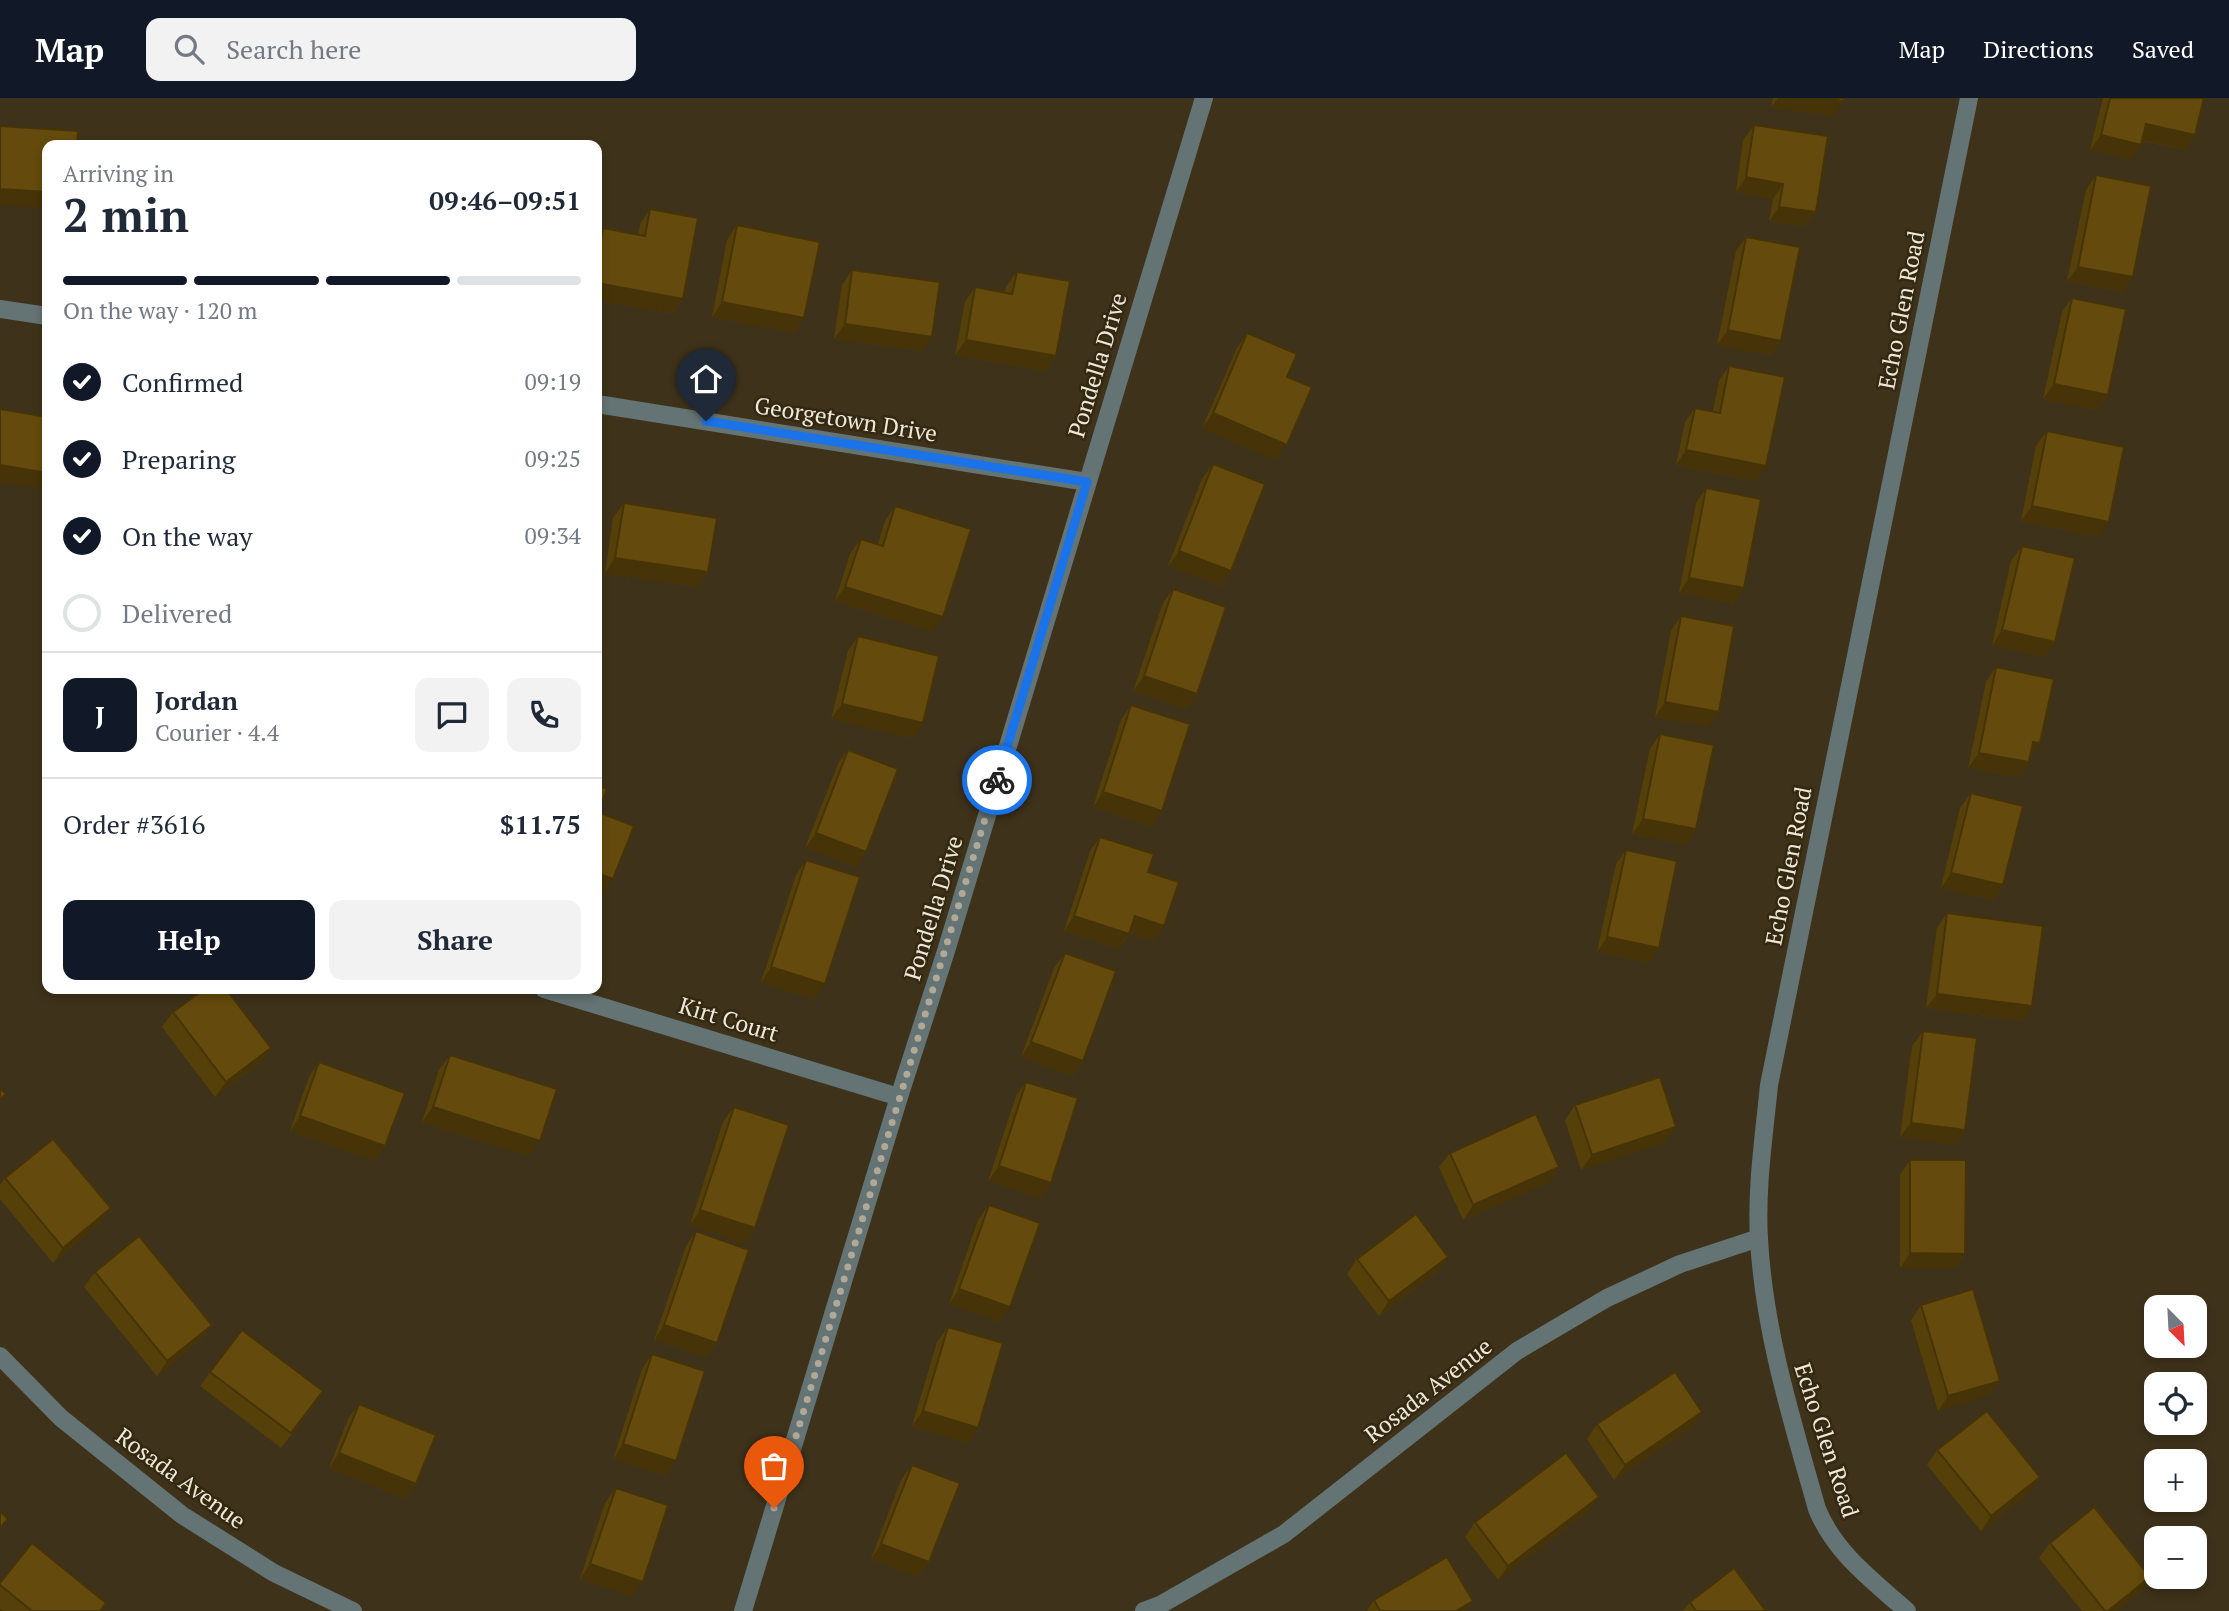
<!DOCTYPE html>
<meta charset="utf-8">
<style>
body{margin:0;font-family:"PT Serif",serif;background:#f2f2f3;color:#1f2937;height:100vh;display:flex;flex-direction:column;font-size:26px;white-space:nowrap}
*{box-sizing:border-box;margin:0}
p{font-size:23px;color:#747a83}
.icon{flex:none;width:38px;height:38px;fill:none;stroke:currentColor;stroke-width:2;stroke-linecap:round;stroke-linejoin:round}
.map{position:relative;flex:1;overflow:hidden}
.panel{position:absolute;left:42px;top:42px;width:560px;height:854px;display:flex;flex-direction:column;background:#fff;border-radius:14px;box-shadow:0 4px 10px #0003}
.panel>*{flex:none}
.needle{width:46px;rotate:156deg}
.tools{position:absolute;left:2144px;top:1197px;display:grid;gap:14px}
.tools a{display:grid;place-items:center;width:63px;height:63px;border-radius:14px;background:#fff;box-shadow:0 4px 10px #0003;font-size:35px}
.pin{position:absolute;display:grid;place-items:center;width:60px;height:60px;color:#fff;margin:-72px -30px;border-radius:50% 50% 50% 0;rotate:-45deg;box-shadow:0 0 7px #0007}
.pin .icon{rotate:45deg}
.courier{position:absolute;display:grid;place-items:center;width:70px;height:70px;margin:-35px;border:5px solid #1a73e8;border-radius:50%;background:#fff;color:#222;box-shadow:0 2px 9px #0007}
.summary em{font-style:normal;font-weight:800}
.summary div{display:flex;flex-direction:column-reverse}
.summary{display:flex;align-items:center;justify-content:space-between;height:119px;padding:0 21px}
h1{font-size:46px;font-weight:800;line-height:52px}
.bar{display:grid;grid-template-columns:repeat(4,1fr);gap:10px 7px;align-content:center;height:84px;padding:0 21px}
.bar i{height:9px;border-radius:5px;background:#e0e1e3}
.bar .active{background:#111827}
.bar p{grid-column:span 4}
.line{display:flex;align-items:center;gap:18px;padding:0 21px;border-top:2px solid #e0e1e3}
.line div{flex:1}
.round{display:grid;place-items:center;flex:none;width:74px;height:74px;border-radius:14px;background:#f2f2f3}
ol{padding:0 21px;list-style:none}
li{display:flex;align-items:center;gap:21px;height:77px}
li p{margin-inline-start:auto}
li .icon{padding:7px;border-radius:50%;background:#111827;color:#fff;stroke-width:4}
li:last-child{color:#747a83}
li i{width:38px;height:38px;border:4px solid #e0e1e3;border-radius:50%}
.primary-button{display:flex;gap:14px;margin-top:auto;padding:14px 21px}
.primary-button a{flex:1;height:80px;border-radius:14px;background:#111827;color:#fff;font-size:28px;font-weight:800;line-height:80px;text-align:center}
.primary-button a+a{background:#f2f2f3;color:#1f2937}
header{display:flex;align-items:center;gap:42px;box-sizing:border-box;height:98px;padding:0 35px;background:#111827;color:#fff}
header strong{font-size:33px}
nav{display:flex;gap:38px;margin-inline-start:auto;font-size:24px}
.search{width:490px;height:63px;background:#f2f2f3;display:flex;align-items:center;gap:18px;box-sizing:border-box;padding:0 24px;border-radius:14px;color:#747a83;font-size:26px}
.map>svg:first-child{display:block}
.lines{fill:none;stroke-linecap:round;stroke-linejoin:round}
.minor{stroke:#647373;stroke-width:18}
.wall{fill:#56400a}
.shaded-wall{fill:#463408}
.building{fill:#644a0c;stroke:#463408;stroke-width:2}
.done{stroke:#b1a897;stroke-width:7;stroke-dasharray:0 12.6}
.route{stroke:#1a73e8;stroke-width:9}
.labels{text-anchor:middle;dominant-baseline:central;stroke-width:5;stroke-linejoin:round;paint-order:stroke}
.street-label{font-size:23px;fill:#efe8da;stroke:#332810}
</style>
<header>
<strong>Map</strong>
<div class="search"><svg class="icon" aria-label="search" viewBox="0 0 24 24"><circle cx="10" cy="10" r="6"/><path d="M15 15l6 6"/></svg>Search here</div>
<nav><a>Map</a><a>Directions</a><a>Saved</a></nav>
</header>
<div class="map">
<svg width="2229" height="1513" viewBox="0 0 2229 1513">
<rect width="100%" height="100%" fill="#3e321a"/>
<g class="lines">
<g class="minor">
<path d="M0,211L47,218"/>
<path d="M597,306L1087,384"/>
<path d="M544,891L899,999"/>
<path d="M0,1258L61,1320L182,1417L274,1475L353,1513"/>
<path d="M743,1513L899,999L946,853L1204,0"/>
<path d="M1144,1513L1160,1507L1284,1436L1517,1253L1607,1200L1680,1166L1759,1140"/>
<path d="M1907,1513C1872,1482 1835,1455 1817,1411C1792,1322 1764,1234 1759,1141C1756,1090 1764,1038 1769,987L1969,0"/>
</g>
</g>
<g class="wall">
<path d="M1773,0H1844L1833,18L1771,9Z"/>
<path d="M2103,0H2204L2185,52L2142,43L2141,47L2130,61L2090,52Z"/>
<path d="M1754,27L1816,114L1805,128L1769,123L1773,101L1736,94L1743,42Z"/>
<path d="M2096,77L2122,194L2067,183L2086,92Z"/>
<path d="M650,111L683,201L673,216L597,202V139L603,130L638,136L640,126Z"/>
<path d="M737,127L804,220L794,235L712,219L727,142Z"/>
<path d="M1746,139L1781,243L1771,257L1717,247L1736,153Z"/>
<path d="M852,172L922,253L834,241L842,187Z"/>
<path d="M1017,174L1056,258L1045,273L955,257L965,204L975,189L1005,194L1006,189Z"/>
<path d="M2072,200L2108,297L2097,312L2043,301L2062,214Z"/>
<path d="M1247,235L1287,279L1276,362L1202,330L1237,250Z"/>
<path d="M1729,268L1756,383L1676,367L1685,324L1695,310L1713,313L1719,283Z"/>
<path d="M2047,333L2099,439L2021,423L2036,348Z"/>
<path d="M1213,366L1231,473L1221,488L1168,468L1202,381Z"/>
<path d="M1706,390L1734,505L1679,495L1696,405Z"/>
<path d="M624,405L708,474L697,489L605,475L613,420Z"/>
<path d="M895,408L932,534L835,503L850,456L861,441L878,446L885,423Z"/>
<path d="M2022,448L2045,559L1992,547L2011,463Z"/>
<path d="M1173,491L1187,611L1133,593L1163,505Z"/>
<path d="M1681,518L1708,628L1655,619L1671,533Z"/>
<path d="M858,538L913,640L831,621L848,553Z"/>
<path d="M1996,569L2040,645L2030,659L2029,664L2019,679L1968,670L1986,584Z"/>
<path d="M1131,607L1152,728L1093,709L1121,622Z"/>
<path d="M1660,636L1696,731L1686,746L1632,736L1650,651Z"/>
<path d="M848,652L866,754L856,769L805,750L838,666Z"/>
<path d="M1971,695L2003,787L1993,802L1941,790L1960,710Z"/>
<path d="M1100,739L1148,774L1154,843L1130,835L1119,851L1064,833L1090,753Z"/>
<path d="M1626,752L1648,865L1597,854L1616,766Z"/>
<path d="M806,762L814,901L761,884L796,777Z"/>
<path d="M1947,815L2032,908L2022,923L1926,910L1937,830Z"/>
<path d="M1065,855L1083,963L1073,978L1021,959L1054,870Z"/>
<path d="M173,914L271,950L260,965L215,999L162,929Z"/>
<path d="M1923,933L1965,1032L1955,1047L1900,1039L1912,948Z"/>
<path d="M450,957L529,1058L422,1024L439,972Z"/>
<path d="M319,964L385,1048L375,1063L290,1033L309,979Z"/>
<path d="M1026,984L1051,1085L1040,1100L988,1083L1016,998Z"/>
<path d="M1575,1007L1666,1044L1581,1072L1565,1022Z"/>
<path d="M734,1009L755,1130L745,1145L690,1127L723,1024Z"/>
<path d="M1450,1055L1549,1084L1463,1122L1439,1069Z"/>
<path d="M1910,1062L1965,1156L1955,1170H1900V1077Z"/>
<path d="M5,1080L100,1125L53,1165L0,1101V1087Z"/>
<path d="M989,1107L1000,1224L949,1206L978,1122Z"/>
<path d="M696,1133L717,1245L706,1259L654,1242L686,1148Z"/>
<path d="M1357,1161L1437,1174L1379,1218L1347,1176Z"/>
<path d="M95,1174L212,1227L201,1241L157,1278L84,1189Z"/>
<path d="M1921,1207L1989,1297L1938,1313L1911,1222Z"/>
<path d="M948,1229L968,1345L912,1328L937,1244Z"/>
<path d="M652,1256L666,1378L613,1361L642,1271Z"/>
<path d="M210,1274L313,1308L281,1350L200,1288Z"/>
<path d="M359,1306L416,1386L405,1401L329,1370L348,1321Z"/>
<path d="M1597,1326L1692,1329L1614,1382L1587,1341Z"/>
<path d="M1937,1352L2030,1394L1981,1433L1927,1367Z"/>
<path d="M912,1367L919,1479L871,1461L901,1382Z"/>
<path d="M616,1390L632,1498L580,1481L605,1405Z"/>
<path d="M1589,1413L1498,1482L1465,1439L1475,1424Z"/>
<path d="M2050,1445L2150,1479L2140,1494L2116,1513H2082L2039,1460Z"/>
<path d="M0,1485L106,1505L101,1513H3L0,1511Z"/>
<path d="M1374,1502L1473,1503L1466,1513H1367Z"/>
<path d="M1690,1504L1766,1513H1683Z"/>
</g>
<g class="shaded-wall">
<path d="M1778,0H1823L1844,3L1833,18L1771,9Z"/>
<path d="M2146,26L2195,37L2185,52L2135,41Z"/>
<path d="M2101,37L2141,47L2130,61L2090,52Z"/>
<path d="M1746,79L1783,86L1773,101L1736,94Z"/>
<path d="M0,91L47,94V110L0,107Z"/>
<path d="M1779,109L1816,114L1805,128L1769,123Z"/>
<path d="M2078,169L2133,179L2122,194L2067,183Z"/>
<path d="M597,185L683,201L673,216L597,202Z"/>
<path d="M722,204L804,220L794,235L712,219Z"/>
<path d="M845,226L932,239L922,253L834,241Z"/>
<path d="M1728,232L1781,243L1771,257L1717,247Z"/>
<path d="M966,242L1056,258L1045,273L955,257Z"/>
<path d="M2054,286L2108,297L2097,312L2043,301Z"/>
<path d="M1213,315L1287,347L1276,362L1202,330Z"/>
<path d="M1686,352L1766,368L1756,383L1676,367Z"/>
<path d="M0,367L47,375V391L0,384Z"/>
<path d="M2032,408L2109,424L2099,439L2021,423Z"/>
<path d="M1179,453L1231,473L1221,488L1168,468Z"/>
<path d="M615,460L708,474L697,489L605,475Z"/>
<path d="M1689,480L1744,490L1734,505L1679,495Z"/>
<path d="M845,489L943,519L932,534L835,503Z"/>
<path d="M2002,532L2055,544L2045,559L1992,547Z"/>
<path d="M1144,578L1197,596L1187,611L1133,593Z"/>
<path d="M1665,604L1719,614L1708,628L1655,619Z"/>
<path d="M842,606L923,625L913,640L831,621Z"/>
<path d="M2033,644L2040,645L2030,660Z"/>
<path d="M1979,655L2029,664L2019,679L1968,670Z"/>
<path d="M1103,694L1162,713L1152,728L1093,709Z"/>
<path d="M1643,721L1696,731L1686,746L1632,736Z"/>
<path d="M816,735L866,754L856,769L805,750Z"/>
<path d="M597,775L613,781L603,796L597,794Z"/>
<path d="M1951,775L2003,787L1993,802L1941,790Z"/>
<path d="M1074,818L1129,836L1119,851L1064,833Z"/>
<path d="M1135,818L1164,828L1154,843L1125,833Z"/>
<path d="M1607,839L1659,850L1648,865L1597,854Z"/>
<path d="M771,869L825,886L814,901L761,884Z"/>
<path d="M1937,896L2032,908L2022,923L1926,910Z"/>
<path d="M1031,944L1083,963L1073,978L1021,959Z"/>
<path d="M271,950L260,965L215,999L226,984Z"/>
<path d="M433,1009L540,1043L529,1058L422,1024Z"/>
<path d="M300,1018L385,1048L375,1063L290,1033Z"/>
<path d="M1911,1025L1965,1032L1955,1047L1900,1039Z"/>
<path d="M1676,1029L1666,1044L1581,1072L1592,1057Z"/>
<path d="M999,1068L1051,1085L1040,1100L988,1083Z"/>
<path d="M1559,1069L1549,1084L1463,1122L1473,1107Z"/>
<path d="M111,1110L100,1125L53,1165L63,1150Z"/>
<path d="M700,1112L755,1130L745,1145L690,1127Z"/>
<path d="M1910,1155L1965,1156L1955,1170H1900Z"/>
<path d="M1448,1159L1437,1174L1379,1218L1389,1203Z"/>
<path d="M959,1191L1010,1209L1000,1224L949,1206Z"/>
<path d="M212,1227L201,1241L157,1278L167,1263Z"/>
<path d="M664,1227L717,1245L706,1259L654,1242Z"/>
<path d="M2000,1283L1989,1297L1938,1313L1948,1298Z"/>
<path d="M923,1313L978,1330L968,1345L912,1328Z"/>
<path d="M1702,1314L1692,1329L1614,1382L1625,1367Z"/>
<path d="M623,1346L676,1363L666,1378L613,1361Z"/>
<path d="M339,1355L416,1386L405,1401L329,1370Z"/>
<path d="M2040,1379L2030,1394L1981,1433L1991,1418Z"/>
<path d="M1599,1399L1589,1413L1498,1482L1508,1468Z"/>
<path d="M881,1446L929,1464L919,1479L871,1461Z"/>
<path d="M590,1466L643,1484L632,1498L580,1481Z"/>
<path d="M2150,1479L2140,1494L2116,1513H2108Z"/>
<path d="M1473,1503L1466,1513H1456Z"/>
</g>
<g class="building">
<path d="M1823,0H1844V3Z"/>
<path d="M2110,0H2204L2195,37L2146,26L2141,47L2101,37Z"/>
<path d="M1754,27L1828,38L1816,114L1779,109L1783,86L1746,79Z"/>
<path d="M0,28L78,33L77,47H47V94L0,91Z"/>
<path d="M2096,77L2151,88L2133,179L2078,169Z"/>
<path d="M650,111L698,120L683,201L597,185V162L603,130L645,138Z"/>
<path d="M737,127L820,144L804,220L722,204Z"/>
<path d="M1746,139L1800,149L1781,243L1728,232Z"/>
<path d="M852,172L940,184L932,239L845,226Z"/>
<path d="M1017,174L1070,183L1056,258L966,242L975,189L1012,196Z"/>
<path d="M2072,200L2126,211L2108,297L2054,286Z"/>
<path d="M1247,235L1297,256L1287,279L1312,289L1287,347L1213,315Z"/>
<path d="M1729,268L1785,279L1766,368L1686,352L1695,310L1720,315Z"/>
<path d="M0,311L47,319V375L0,367Z"/>
<path d="M2047,333L2124,349L2109,424L2032,408Z"/>
<path d="M1213,366L1265,386L1231,473L1179,453Z"/>
<path d="M1706,390L1761,401L1744,490L1689,480Z"/>
<path d="M624,405L717,420L708,474L615,460Z"/>
<path d="M895,408L971,431L943,519L845,489L861,441L883,448Z"/>
<path d="M2022,448L2075,460L2055,544L2002,532Z"/>
<path d="M1173,491L1226,509L1197,596L1144,578Z"/>
<path d="M1681,518L1734,528L1719,614L1665,604Z"/>
<path d="M858,538L939,558L923,625L842,606Z"/>
<path d="M1996,569L2054,581L2040,645L2033,644L2029,664L1979,655Z"/>
<path d="M1131,607L1190,626L1162,713L1103,694Z"/>
<path d="M1660,636L1714,647L1696,731L1643,721Z"/>
<path d="M848,652L898,671L866,754L816,735Z"/>
<path d="M597,687L607,691L598,714L634,728L613,781L597,775Z"/>
<path d="M1971,695L2023,708L2003,787L1951,775Z"/>
<path d="M1100,739L1154,756L1148,774L1179,784L1164,828L1135,818L1129,836L1074,818Z"/>
<path d="M1626,752L1677,763L1659,850L1607,839Z"/>
<path d="M806,762L860,779L825,886L771,869Z"/>
<path d="M1947,815L2043,828L2032,908L1937,896Z"/>
<path d="M1065,855L1116,873L1083,963L1031,944Z"/>
<path d="M204,891H226L271,950L226,984L173,914Z"/>
<path d="M1923,933L1977,940L1965,1032L1911,1025Z"/>
<path d="M450,957L557,991L540,1043L433,1009Z"/>
<path d="M319,964L405,995L385,1048L300,1018Z"/>
<path d="M1660,979L1676,1029L1592,1057L1575,1007Z"/>
<path d="M1026,984L1078,1000L1051,1085L999,1068Z"/>
<path d="M0,990L6,996L0,1002Z"/>
<path d="M734,1009L789,1027L755,1130L700,1112Z"/>
<path d="M1536,1016L1559,1069L1473,1107L1450,1055Z"/>
<path d="M53,1041L111,1110L63,1150L5,1080Z"/>
<path d="M1910,1062H1966L1965,1156L1910,1155Z"/>
<path d="M989,1107L1040,1125L1010,1209L959,1191Z"/>
<path d="M1416,1116L1448,1159L1389,1203L1357,1161Z"/>
<path d="M696,1133L749,1152L717,1245L664,1227Z"/>
<path d="M139,1138L212,1227L167,1263L95,1174Z"/>
<path d="M1973,1191L2000,1283L1948,1298L1921,1207Z"/>
<path d="M948,1229L1003,1245L978,1330L923,1313Z"/>
<path d="M242,1232L323,1293L291,1335L210,1274Z"/>
<path d="M652,1256L705,1273L676,1363L623,1346Z"/>
<path d="M1675,1274L1702,1314L1625,1367L1597,1326Z"/>
<path d="M359,1306L436,1337L416,1386L339,1355Z"/>
<path d="M1987,1313L2040,1379L1991,1418L1937,1352Z"/>
<path d="M1566,1355L1599,1399L1508,1468L1475,1424Z"/>
<path d="M912,1367L960,1385L929,1464L881,1446Z"/>
<path d="M616,1390L668,1407L643,1484L590,1466Z"/>
<path d="M2094,1409L2150,1479L2108,1513H2105L2050,1445Z"/>
<path d="M0,1413L8,1421L0,1430Z"/>
<path d="M32,1445L106,1505L100,1513H32L0,1487V1485Z"/>
<path d="M1447,1459L1473,1503L1456,1513H1380L1374,1502Z"/>
<path d="M1734,1470L1766,1513H1696L1690,1504Z"/>
</g>
<g class="lines">
<path class="done" d="M774,1410L997,682"/>
<path class="route" d="M706,323L1087,384L997,682"/>
</g>
<g class="labels">
<g class="street-label">
<text transform="translate(1901 212) rotate(-79)">Echo Glen Road</text>
<text transform="translate(1097 267) rotate(-73)">Pondella Drive</text>
<text transform="translate(846 321) rotate(9)">Georgetown Drive</text>
<text transform="translate(1788 768) rotate(-79)">Echo Glen Road</text>
<text transform="translate(933 810) rotate(-73)">Pondella Drive</text>
<text transform="translate(729 921) rotate(17)">Kirt Court</text>
<text transform="translate(1428 1292) rotate(-38)">Rosada Avenue</text>
<text transform="translate(1827 1342) rotate(72)">Echo Glen Road</text>
<text transform="translate(181 1380) rotate(36)">Rosada Avenue</text>
</g>
</g>
</svg>
<div class="tools">
<a><svg class="needle" viewBox="-14 -14 28 28"><path d="M0-13l5 13h-10z" fill="#e53935"/><path d="M0 13l5-13h-10z" fill="#747a83"/></svg></a>
<a><svg class="icon" aria-label="locate" viewBox="0 0 24 24"><circle cx="12" cy="12" r="6"/><path d="M12 2v4M12 18v4M2 12h4M18 12h4"/></svg></a>
<a>+</a>
<a>−</a>
</div>
<div class="pin" style="left:774px;top:1410px;background:#ea580c"><svg class="icon" aria-label="bag" viewBox="0 0 24 24"><path d="M5 8h14l-1 12H6zM9 8a3 3 0 0 1 6 0"/></svg></div>
<div class="pin" style="left:706px;top:323px;background:#1f2937"><svg class="icon" aria-label="home" viewBox="0 0 24 24"><path d="M3 11l9-7 9 7M6 9v11h12V9"/></svg></div>
<div class="courier" style="left:997px;top:682px"><svg class="icon" aria-label="bike" viewBox="0 0 24 24"><circle cx="6" cy="16" r="4"/><circle cx="18" cy="16" r="4"/><path d="M6 16l4-8h5l3 8M10 8l3 8H6M13 5h3"/></svg></div>
<section class="panel">
<div class="summary"><div><h1>2 min</h1><p>Arriving in</p></div><em>09:46–09:51</em></div>
<div class="bar"><i class="active"></i><i class="active"></i><i class="active"></i><i></i><p>On the way · 120 m</p></div>
<ol>
<li><svg class="icon" aria-label="check" viewBox="0 0 24 24"><path d="M5 12l5 5 9-10"/></svg>Confirmed<p>09:19</p></li>
<li><svg class="icon" aria-label="check" viewBox="0 0 24 24"><path d="M5 12l5 5 9-10"/></svg>Preparing<p>09:25</p></li>
<li><svg class="icon" aria-label="check" viewBox="0 0 24 24"><path d="M5 12l5 5 9-10"/></svg>On the way<p>09:34</p></li>
<li><i></i>Delivered</li>
</ol>
<div class="line" style="height:126px"><b class="round" style="background:#111827;color:#fff">J</b><div><b>Jordan</b><p>Courier · 4.4</p></div><a class="round"><svg class="icon" aria-label="chat" viewBox="0 0 24 24"><path d="M4 5h16v11H9l-5 4z"/></svg></a><a class="round"><svg class="icon" aria-label="phone" viewBox="0 0 24 24"><path d="M5 4h4l2 5-3 2q2 4 5 5l2-3 5 2v4C11 20 4 13 5 4z"/></svg></a></div>
<div class="line" style="height:91px"><div>Order #3616</div><b>$11.75</b></div>
<div class="primary-button"><a>Help</a><a>Share</a></div>
</section>
</div>
